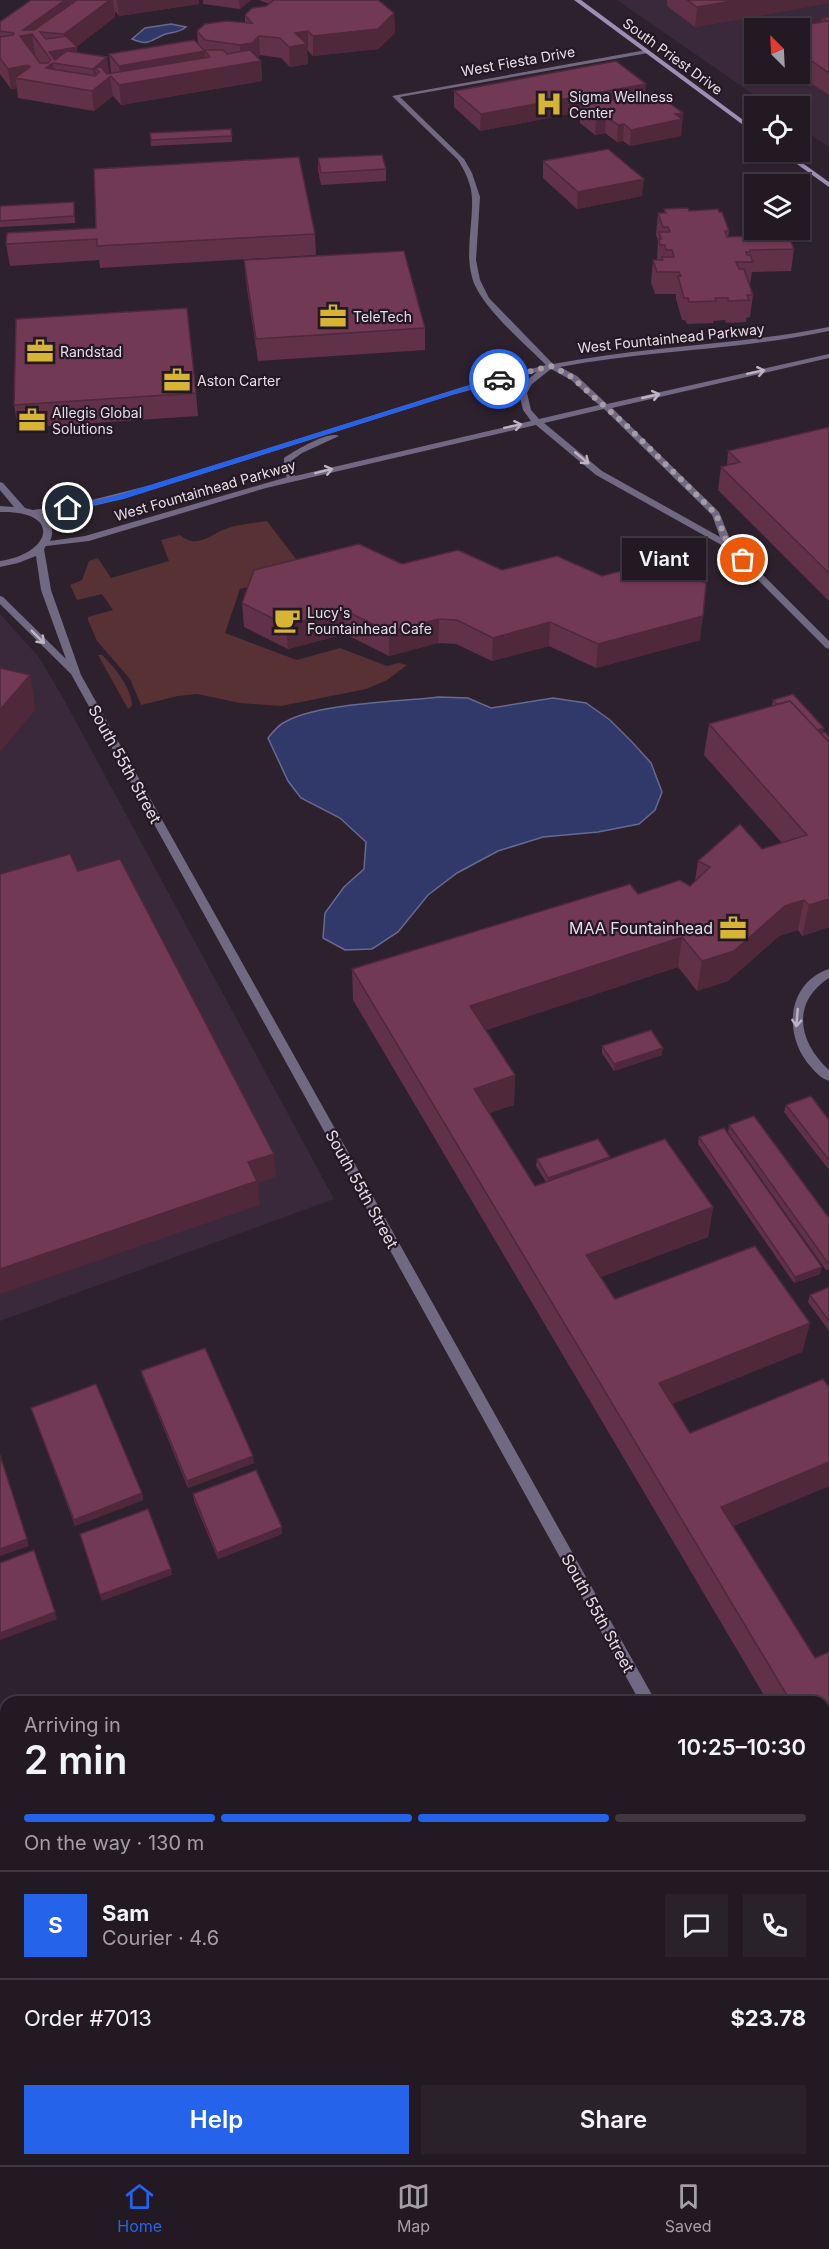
<!DOCTYPE html>
<meta charset="utf-8">
<style>
body{margin:0;font-family:Inter,sans-serif;background:#2a222a;color:#f1f3f6;height:100vh;display:flex;flex-direction:column;font-size:22px;white-space:nowrap}
*{box-sizing:border-box;margin:0}
p{font-size:20px;color:#a2a0a5}
.icon{flex:none;width:33px;height:33px;fill:none;stroke:currentColor;stroke-width:2;stroke-linecap:round;stroke-linejoin:round}
.map{position:relative;flex:1;overflow:hidden}
.details{position:absolute;left:0px;top:1696px;width:830px;height:470px;display:flex;flex-direction:column;background:#221922;border-radius:18px 18px 0 0;box-shadow:0 2px 4px #0004,0 0 0 2px #3f3840}
.details>*{flex:none}
.needle{width:39px;rotate:336deg}
.buttons{position:absolute;left:744px;top:18px;display:grid;gap:12px}
.buttons a{display:grid;place-items:center;width:66px;height:66px;border-radius:0px;background:#221922;box-shadow:0 2px 4px #0004,0 0 0 2px #3f3840;font-size:30px}
.pin{position:absolute;display:grid;place-items:center;width:51px;height:51px;color:#fff;margin:-26px;border:3px solid #fff;border-radius:50%;box-shadow:0 2px 6px #0007}
.courier{position:absolute;display:grid;place-items:center;width:60px;height:60px;margin:-30px;border:4px solid #2563eb;border-radius:50%;background:#fff;color:#222;box-shadow:0 2px 8px #0007}
.bubble{position:absolute;height:42px;border-radius:0px;background:#221922;box-shadow:0 2px 4px #0004,0 0 0 2px #3f3840;font-size:20px;font-weight:600;line-height:42px;text-align:center}
.overview em{font-style:normal;font-weight:600}
.overview div{display:flex;flex-direction:column-reverse}
.overview{display:flex;align-items:center;justify-content:space-between;height:102px;padding:0 24px}
h1{font-size:39px;font-weight:600;line-height:45px}
.bar{display:grid;grid-template-columns:repeat(4,1fr);gap:9px 6px;align-content:center;height:72px;padding:0 24px}
.bar i{height:8px;border-radius:4px;background:#3f3840}
.bar .current{background:#2563eb}
.bar p{grid-column:span 4}
.line{display:flex;align-items:center;gap:15px;padding:0 24px;border-top:2px solid #3f3840}
.line div{flex:1}
.round{display:grid;place-items:center;flex:none;width:63px;height:63px;border-radius:0px;background:#2a222a}
.cta{display:flex;gap:12px;margin-top:auto;padding:12px 24px}
.cta a{flex:1;height:69px;border-radius:0px;background:#2563eb;color:#fff;font-size:24px;font-weight:600;line-height:69px;text-align:center}
.cta a+a{background:#2a222a;color:#f1f3f6}
.menu{display:flex;justify-content:space-around;align-items:center;height:84px;border-top:2px solid #3f3840;background:#221922;font-size:16px;color:#a2a0a5}
.menu a{display:grid;justify-items:center;gap:3px}
.menu .current{color:#2563eb}
.map>svg:first-child{display:block}
.built{fill:#3a293a;fill-rule:evenodd}
.green{fill:#573133}
.water{fill:#31386a;stroke:#676a8f;stroke-width:1.5}
.lines{fill:none;stroke-linecap:round;stroke-linejoin:round}
.minor{fill:#716981;fill-rule:evenodd}
.secondary{fill:#9c8eb5;fill-rule:evenodd}
.wall{fill:#613147}
.shaded-wall{fill:#4f283a;fill-rule:evenodd}
.building{fill:#713953;stroke:#4f283a;stroke-width:1.5;fill-rule:evenodd}
.oneway{stroke:#bdb5c3}
.route{fill:#2563eb}
.done{stroke:#a59ca5;stroke-width:6;stroke-dasharray:0 10.8}
.labels{text-anchor:middle;dominant-baseline:central;stroke-width:4.5;stroke-linejoin:round;paint-order:stroke}
.far-street-label{font-size:14px;fill:#e6dee6;stroke:#231823}
.far-poi-label{font-size:14px;fill:#e6dee6;stroke:#231823;text-anchor:start}
.street-label{font-size:16px;fill:#e6dee6;stroke:#231823}
.poi-label{font-size:16px;fill:#e6dee6;stroke:#231823;text-anchor:end}
</style>
<div class="map">
<svg width="829" height="2165" viewBox="0 0 829 2165">
<rect width="100%" height="100%" fill="#2d212d"/>
<g class="built">
<path d="M617,0H829V147L800,127V106H770ZM754,28H800V74H754Z"/>
<path d="M0,614L38,656L62,696L334,1199L0,1321Z"/>
</g>
<g class="green">
<path d="M267,521L306,572L240,589L225,633L297,660L340,648L387,666L399,663L407,665L387,680L366,689L281,706L240,703L197,694L178,696L141,705L130,679L97,641L88,620V617L113,610L102,594L77,600L70,585L82,580L89,561L98,558L111,578L169,561L161,540L180,535C198,550 210,534 228,528C240,524 254,523 267,521Z"/>
<path d="M98,655H102C115,668 131,687 132,706L128,709Z"/>
</g>
<g class="water">
<path d="M171,24L186,27C177,34 173,31 163,35C150,41 148,46 132,39L145,28Z"/>
<path d="M439,697L468,698L491,708L553,698L586,703L610,720L632,742L651,763L662,792L655,810L639,824L598,832L543,837L498,851L457,873L428,895L398,932L372,949L345,950L323,938L325,913L344,887L364,869L366,842L340,818L301,798L288,781L268,738C273,732 278,725 285,722C318,703 399,702 439,697Z"/>
</g>
<g class="lines">
<g class="minor">
<path d="M646,50L649,52L648,53L400,97L464,159L472,173L480,197L476,260L480,280L489,298L553,364C645,346 738,345 829,327V331C740,350 649,350 560,367L577,376L607,404L829,354V358L612,408L719,512L732,544L829,641V649L826,648L725,547L596,475L536,425L266,488L89,541L46,546L44,549L51,590L81,675L656,1702H640L71,674L0,604V596L3,597L66,659L41,590L36,556L18,563L0,567V561C53,553 62,510 0,512V506L14,507L0,490V482L3,483L25,508L33,510L76,504L151,485L466,386L546,365C525,344 479,305 472,277C465,251 473,225 472,199C472,185 465,171 458,160L392,96ZM551,369L571,380L599,405L539,419L531,410L527,393L532,384ZM537,372L526,381L519,393L523,410L531,421L295,476L291,461L302,453L339,436C329,430 294,451 284,458V471L287,477L85,536L50,541C55,530 51,522 42,514L76,510L123,499L452,395ZM604,409L712,515L720,537L602,471L544,423Z"/>
<path d="M829,969V978C790,1003 799,1043 829,1070V1081C822,1079 816,1073 811,1067C783,1037 786,983 829,969Z"/>
<path d="M824,2009L829,2011V2037L824,2034Z"/>
</g>
<g class="secondary">
<path d="M574,0H581L754,128V133Z"/>
<path d="M780,152H787L829,182V187Z"/>
</g>
</g>
<g class="wall">
<path d="M31,0H199V4L119,16L115,11V17L76,47L77,53L107,57L109,73H111L109,54L198,44L197,31L245,23V15L266,6L269,4L259,0H378L394,13L395,33L378,49L313,56L308,51H307L308,64L290,67L281,58L260,55L258,58L261,61L262,81L121,105L113,96L94,111L18,98L17,88L11,89L0,74V22Z"/>
<path d="M203,0H251L240,9L203,4Z"/>
<path d="M667,0H829V3L695,27L667,6Z"/>
<path d="M829,17V95L797,74H800V28L821,22L822,18Z"/>
<path d="M454,91L645,94L683,113L681,136L630,146L623,141L617,142L605,133L595,135L580,123V112L480,131L454,107Z"/>
<path d="M150,133L232,136V142L151,146Z"/>
<path d="M318,158L386,169V181L321,185L318,170Z"/>
<path d="M543,161L642,196L577,209L543,178Z"/>
<path d="M74,202L75,223L0,227V206Z"/>
<path d="M664,209L719,212L729,231L728,237L794,249L791,271L752,272L750,284H749L753,295L750,317L746,318V322L726,323L725,320L713,321V323L687,324L685,320H682L676,299V294H655L651,282L653,260H657L658,241L656,235L658,213H664Z"/>
<path d="M96,228L315,234L316,255L100,268L99,260L10,266L6,244Z"/>
<path d="M244,260L425,328V350L258,361L246,282Z"/>
<path d="M196,393L198,416L18,428L14,405Z"/>
<path d="M829,427V601L718,490L721,467L727,466L728,451Z"/>
<path d="M402,564L502,570L700,640L596,668L549,646L492,661L456,644L438,643L389,656L345,634L288,649L244,627L242,603Z"/>
<path d="M773,700L829,737V927L802,936L798,930L779,936L728,981L697,991L678,967L486,1030L515,1075L514,1105L489,1113L535,1186L546,1182L536,1166L537,1159H610L713,1207L708,1237L600,1277L615,1299L810,1323L802,1352L672,1404L690,1433L829,1387V1486L733,1526L815,1658L829,1652V1806L824,1797V1702H768L353,1000L352,969L638,894L690,886L695,881L698,861L762,849L782,843L704,755L709,724L772,706Z"/>
<path d="M602,1046L662,1055L614,1071L602,1053Z"/>
<path d="M786,1105L829,1120V1170L784,1112Z"/>
<path d="M729,1125L829,1218V1269L826,1270L728,1132Z"/>
<path d="M699,1137L820,1274L794,1283L698,1144Z"/>
<path d="M829,1287V1331L808,1302L810,1295Z"/>
<path d="M141,1371L254,1463L188,1488L143,1378Z"/>
<path d="M31,1408L142,1493L143,1500L75,1526Z"/>
<path d="M193,1494L282,1527V1534L218,1559L194,1501Z"/>
<path d="M330,2160H400L390,2165H331Z"/>
</g>
<g class="shaded-wall">
<path d="M65,0H113L115,17L75,48L77,47L79,67L53,63L55,83L46,68L51,64L49,52L65,49L64,34L40,32L32,34L35,54L23,56L20,36L23,30Z"/>
<path d="M117,0H199V4L119,16Z"/>
<path d="M239,0H251L240,9Z"/>
<path d="M738,0H829V3L695,27L697,7Z"/>
<path d="M394,13L395,33L378,49L313,56V36Z"/>
<path d="M308,31V51H307L308,64L290,67L289,47L295,33Z"/>
<path d="M259,36L260,55L253,62L261,61L262,81L121,105L119,85H121L119,66L205,51L206,70L241,64L240,45Z"/>
<path d="M107,57L113,96L94,111L92,91L95,88L93,69ZM95,68L99,72L98,86Z"/>
<path d="M28,65L30,80L15,78L17,88L11,89L8,69Z"/>
<path d="M646,84L644,100L581,106L580,112L480,131L481,114Z"/>
<path d="M683,113L681,136L630,146L631,130L675,114Z"/>
<path d="M606,116L605,133L595,135L596,118Z"/>
<path d="M624,124L623,141L617,142L618,125Z"/>
<path d="M644,179L642,196L577,209L578,192Z"/>
<path d="M344,610L345,634L288,649L286,625Z"/>
<path d="M703,616L700,640L596,668L598,644Z"/>
<path d="M439,619L438,643L389,656V632Z"/>
<path d="M550,622L549,646L492,661L493,638Z"/>
<path d="M30,675L36,709L0,752V710Z"/>
<path d="M824,728L823,735L804,733Z"/>
<path d="M829,899V927L802,936L809,905Z"/>
<path d="M804,900L798,930L779,936L728,981L697,991L702,961L785,906Z"/>
<path d="M682,937L678,967L469,1036L470,1006Z"/>
<path d="M663,1048L662,1055L614,1071V1064Z"/>
<path d="M515,1075L514,1105L473,1119L474,1089Z"/>
<path d="M274,1154L276,1177L258,1183L260,1205L0,1294V1269L248,1162Z"/>
<path d="M610,1157L609,1165L548,1185V1178Z"/>
<path d="M713,1207L708,1237L583,1284L586,1255Z"/>
<path d="M822,1267L820,1274L794,1283L795,1277Z"/>
<path d="M810,1323L802,1352L654,1411L659,1383Z"/>
<path d="M253,1456L254,1463L188,1488L187,1481Z"/>
<path d="M829,1462V1486L714,1534L721,1507Z"/>
<path d="M142,1493L143,1500L75,1526L74,1520Z"/>
<path d="M282,1527V1534L218,1559L217,1553Z"/>
<path d="M27,1539L29,1546L0,1556V1549Z"/>
<path d="M171,1569L172,1575L102,1601L100,1595Z"/>
<path d="M55,1612L57,1619L0,1640V1633Z"/>
<path d="M6,1881V1888L0,1890V1884Z"/>
<path d="M6,1991V1997L0,1999V1994Z"/>
<path d="M6,2157V2160H11L0,2165V2160Z"/>
<path d="M286,2160H317L307,2165H276Z"/>
<path d="M372,2160H400L390,2165H362Z"/>
</g>
<g class="building">
<path d="M31,0H65L23,30H34L77,0H110L64,34L40,32L46,39L66,36L77,47L49,52L55,60L67,51L107,57L93,69L53,63L46,68L95,76L99,72L95,68L101,67L107,74L210,57L205,51L119,66L109,54L194,40L204,50H223L227,54L250,50L261,61L119,85L111,76L92,91L15,78L30,67L28,65L8,69L0,58V37L13,35L14,33L0,31V22ZM32,34L51,60L48,63H40L20,36Z"/>
<path d="M274,0H378L394,13L378,29L313,36L308,31L295,33L307,44L289,47L280,38L259,36L252,43L240,45L205,40L197,31L205,24L226,21L252,23L245,15L252,8L266,6Z"/>
<path d="M687,0H738L697,7Z"/>
<path d="M829,17V73L800,53L807,52L800,46V28H787L827,21L822,18Z"/>
<path d="M616,61L646,84L481,114L454,91Z"/>
<path d="M654,92L683,113L675,114L682,119L631,130L624,124L618,125L606,116L596,118L581,106Z"/>
<path d="M231,129L232,136L151,140L150,133Z"/>
<path d="M608,149L644,179L578,192L543,161Z"/>
<path d="M382,155L386,169L321,173L318,158Z"/>
<path d="M299,157L315,234L97,246V239L6,244L7,233L96,228L94,169Z"/>
<path d="M74,202V216L0,221V206Z"/>
<path d="M688,208L689,211L718,209L719,212H722L729,231H725L727,237L788,235L794,249L750,250V252H746L747,255H750L753,262H736L739,269H744L753,295H747L749,300L728,301V298H715L716,301L689,302L688,298H684L678,276H681L679,272H657L653,260H663L662,257H674L672,250H666L665,245H660L659,239H661L659,232H670L668,227H663L658,213H666L664,209Z"/>
<path d="M404,251L425,328L256,339L244,260Z"/>
<path d="M187,308L196,393L14,405L16,319Z"/>
<path d="M829,427V573L721,467L740,462L728,451Z"/>
<path d="M359,544L402,564L458,550L502,570L557,556L602,576L656,562L706,583L703,616L598,644L550,622L493,638L457,620L439,619L389,632L344,610L286,625L242,603L254,570Z"/>
<path d="M0,668L30,675L0,710Z"/>
<path d="M793,694L824,728L817,730L790,701L777,704L773,700Z"/>
<path d="M790,701L829,742V899L809,905L804,900L785,906L734,951L702,961L682,937L470,1006L515,1075L474,1089L535,1186L665,1139L713,1207L586,1255L615,1299L755,1246L810,1323L659,1383L690,1433L823,1379L829,1387V1462L721,1507L815,1658L829,1652V1767L824,1757V1702H791L352,969L630,884L638,894L680,880L690,886L710,867L698,861L740,824L762,849L807,835L709,724Z"/>
<path d="M825,732L829,737V742L821,733Z"/>
<path d="M70,854L78,871L120,859L274,1154L248,1162L257,1181L0,1269V874Z"/>
<path d="M651,1030L663,1048L614,1064L602,1046Z"/>
<path d="M811,1096L829,1120V1160L786,1105Z"/>
<path d="M754,1116L829,1218V1262L828,1263L729,1125Z"/>
<path d="M724,1128L822,1267L795,1277L699,1137Z"/>
<path d="M598,1139L610,1157L548,1178L537,1159Z"/>
<path d="M829,1287V1321L810,1295Z"/>
<path d="M205,1348L253,1456L187,1481L141,1371Z"/>
<path d="M96,1384L142,1493L74,1520L31,1408Z"/>
<path d="M0,1455L27,1539L0,1549Z"/>
<path d="M256,1470L282,1527L217,1553L193,1494Z"/>
<path d="M148,1509L171,1569L100,1595L80,1534Z"/>
<path d="M34,1550L55,1612L0,1633V1563Z"/>
<path d="M0,1842L6,1863V1881L0,1884Z"/>
<path d="M6,1903V1991L0,1994V1905Z"/>
<path d="M6,2057V2157L0,2160V2060Z"/>
<path d="M249,2160H286L276,2165H250Z"/>
<path d="M333,2160H372L362,2165H335Z"/>
</g>
<defs><path id="oneway-shaft" d="M-6 0H5M1.5-3L5.5 0L1.5 3" fill="none" stroke-width="1.6" stroke-linecap="round" stroke-linejoin="round" transform="scale(1.5)"/></defs>
<g class="oneway">
<use href="#oneway-shaft" transform="translate(756 372) rotate(-12)"/>
<use href="#oneway-shaft" transform="translate(651 396) rotate(-13)"/>
<use href="#oneway-shaft" transform="translate(513 426) rotate(-12)"/>
<use href="#oneway-shaft" transform="translate(582 458) rotate(40)"/>
<use href="#oneway-shaft" transform="translate(324 471) rotate(-14)"/>
<use href="#oneway-shaft" transform="translate(38 637) rotate(45)"/>
<use href="#oneway-shaft" transform="translate(797 1018) rotate(95)"/>
</g>
<path class="route" d="M496,377L502,379L123,499L68,510L65,508L118,495Z"/>
<g class="lines">
<path class="done" d="M499,379L551,366L569,375L627,426L716,514L728,545L743,560"/>
</g>
<defs>
<symbol id="hospital-bare" viewBox="-9 -9 18 18"><path d="M-5-5h3v3.5h4V-5h3V5h-3V1.5h-4V5h-3Z" fill="#d6b534" stroke="#231823" stroke-width="2.5" paint-order="stroke"/></symbol>
<symbol id="office-bare" viewBox="-9 -9 18 18"><path d="M-6-3h4V-5.5h4V-3h4V5H-6ZM-1-4.5V-3h2v-1.5ZM-6 0V1H6V0Z" fill="#d6b534" stroke="#231823" stroke-width="2.5" paint-order="stroke"/></symbol>
<symbol id="cafe-bare" viewBox="-9 -9 18 18"><path d="M-5.5-4.5H6V0H3Q3 3.5 0 3.5H-2.5Q-5.5 3.5-5.5 0ZM3-3.2v2h1.7v-2ZM-6 4.5H4V6H-6Z" fill="#d6b534" stroke="#231823" stroke-width="2.5" paint-order="stroke"/></symbol>
</defs>
<g fill-rule="evenodd">
<use href="#hospital-bare" x="530" y="85" width="38" height="38"/>
<use href="#office-bare" x="314" y="297" width="38" height="38"/>
<use href="#office-bare" x="21" y="332" width="38" height="38"/>
<use href="#office-bare" x="158" y="361" width="38" height="38"/>
<use href="#office-bare" x="13" y="401" width="38" height="38"/>
<use href="#cafe-bare" x="268" y="601" width="38" height="38"/>
<use href="#office-bare" x="714" y="909" width="38" height="38"/>
</g>
<g class="labels">
<g class="far-street-label">
<text transform="translate(673 56) rotate(36)">South Priest Drive</text>
<text transform="translate(518 61) rotate(-10)">West Fiesta Drive</text>
<text transform="translate(671 338) rotate(-6)">West Fountainhead Parkway</text>
<text transform="translate(205 490) rotate(-16)">West Fountainhead Parkway</text>
</g>
<g class="far-poi-label">
<text x="569" y="96">Sigma Wellness<tspan x="569" dy="16">Center</tspan></text>
<text x="353" y="316">TeleTech</text>
<text x="60" y="351">Randstad</text>
<text x="197" y="380">Aston Carter</text>
<text x="52" y="412">Allegis Global<tspan x="52" dy="16">Solutions</tspan></text>
<text x="307" y="612">Lucy's<tspan x="307" dy="16">Fountainhead Cafe</tspan></text>
</g>
<g class="street-label">
<text transform="translate(125 764) rotate(61)">South 55th Street</text>
<text transform="translate(362 1189) rotate(61)">South 55th Street</text>
<text transform="translate(598 1613) rotate(61)">South 55th Street</text>
</g>
<g class="poi-label">
<text x="713" y="928">MAA Fountainhead</text>
</g>
</g>
</svg>
<div class="buttons">
<a><svg class="needle" viewBox="-14 -14 28 28"><path d="M0-13l5 13h-10z" fill="#e53935"/><path d="M0 13l5-13h-10z" fill="#a2a0a5"/></svg></a>
<a><svg class="icon" aria-label="locate" viewBox="0 0 24 24"><circle cx="12" cy="12" r="6"/><path d="M12 2v4M12 18v4M2 12h4M18 12h4"/></svg></a>
<a><svg class="icon" aria-label="layers" viewBox="0 0 24 24"><path d="M12 4l9 5-9 5-9-5zM3 14l9 5 9-5"/></svg></a>
</div>
<div class="pin" style="left:743px;top:560px;background:#ea580c"><svg class="icon" aria-label="bag" viewBox="0 0 24 24"><path d="M5 8h14l-1 12H6zM9 8a3 3 0 0 1 6 0"/></svg></div>
<div class="pin" style="left:68px;top:508px;background:#1f2937"><svg class="icon" aria-label="home" viewBox="0 0 24 24"><path d="M3 11l9-7 9 7M6 9v11h12V9"/></svg></div>
<div class="courier" style="left:499px;top:379px"><svg class="icon" aria-label="car" viewBox="0 0 24 24"><path d="M5 17H2v-5l4-1 3-4h7l3 4 3 1v5h-3M9 17h6M6 11h13"/><circle cx="7" cy="17" r="2"/><circle cx="17" cy="17" r="2"/></svg></div>
<div class="bubble" style="left:622px;top:538px;width:84px">Viant</div>
<section class="details">
<div class="overview"><div><h1>2 min</h1><p>Arriving in</p></div><em>10:25–10:30</em></div>
<div class="bar"><i class="current"></i><i class="current"></i><i class="current"></i><i></i><p>On the way · 130 m</p></div>
<div class="line" style="height:108px"><b class="round" style="background:#2563eb;color:#fff">S</b><div><b>Sam</b><p>Courier · 4.6</p></div><a class="round"><svg class="icon" aria-label="chat" viewBox="0 0 24 24"><path d="M4 5h16v11H9l-5 4z"/></svg></a><a class="round"><svg class="icon" aria-label="phone" viewBox="0 0 24 24"><path d="M5 4h4l2 5-3 2q2 4 5 5l2-3 5 2v4C11 20 4 13 5 4z"/></svg></a></div>
<div class="line" style="height:78px"><div>Order #7013</div><b>$23.78</b></div>
<div class="cta"><a>Help</a><a>Share</a></div>
</section>
</div>
<nav class="menu">
<a class="current"><svg class="icon" aria-label="home" viewBox="0 0 24 24"><path d="M3 11l9-7 9 7M6 9v11h12V9"/></svg>Home</a>
<a><svg class="icon" aria-label="map" viewBox="0 0 24 24"><path d="M3 6l6-2 6 2 6-2v14l-6 2-6-2-6 2zM9 4v14M15 6v14"/></svg>Map</a>
<a><svg class="icon" aria-label="saved" viewBox="0 0 24 24"><path d="M7 4h10v16l-5-4-5 4z"/></svg>Saved</a>
</nav>
